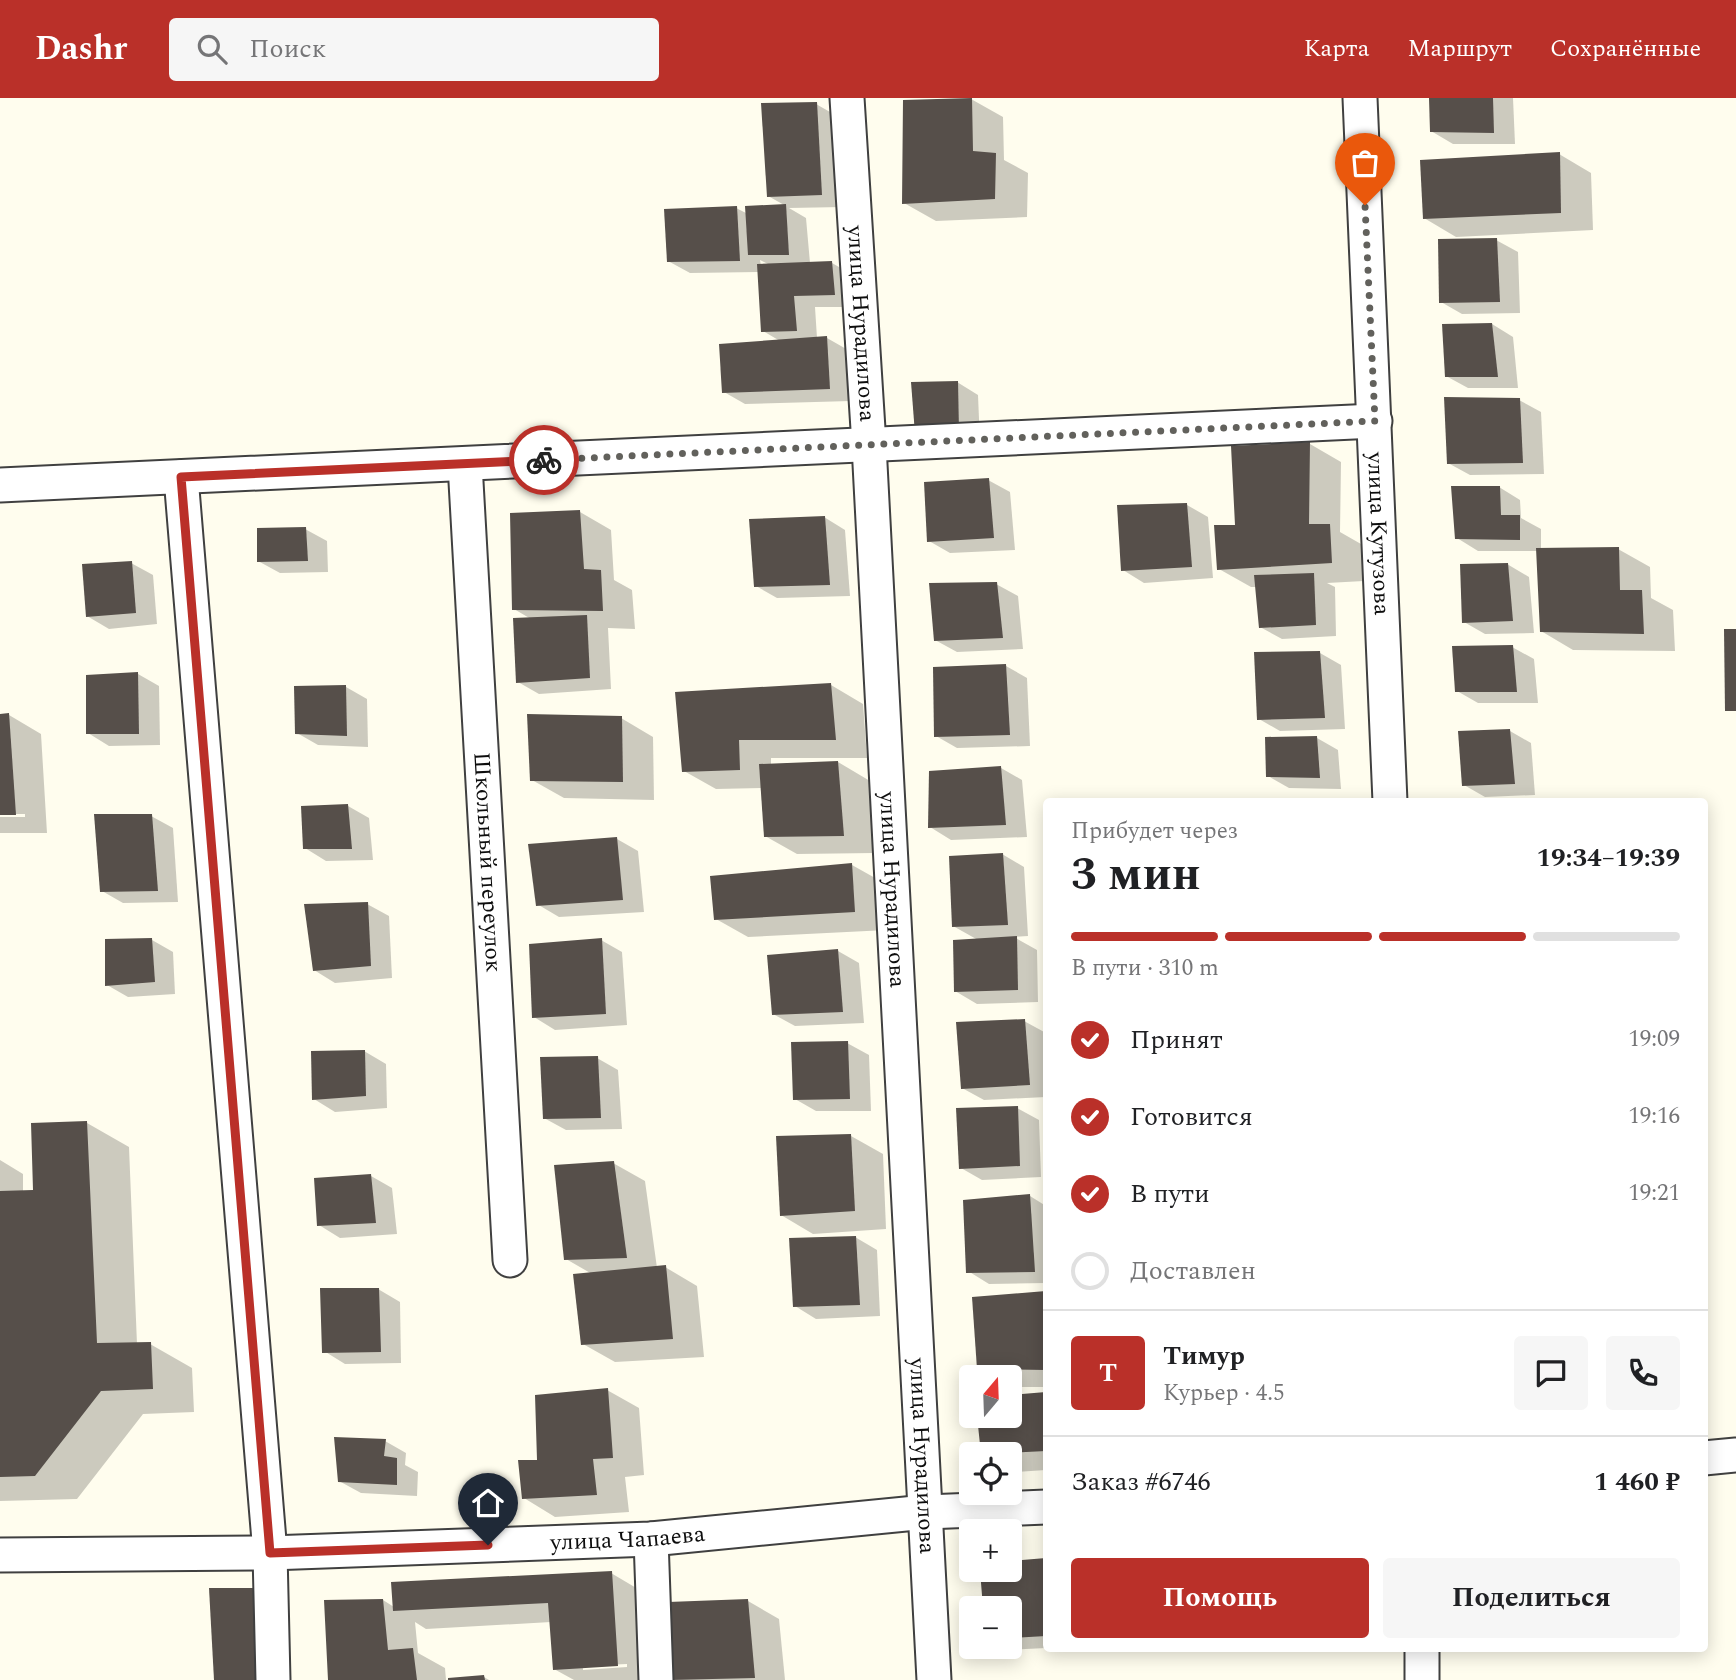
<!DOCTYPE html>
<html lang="ru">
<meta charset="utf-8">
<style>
body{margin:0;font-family:Spectral,serif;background:#f6f6f6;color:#202124;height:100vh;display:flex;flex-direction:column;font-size:26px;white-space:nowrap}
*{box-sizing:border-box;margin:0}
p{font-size:23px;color:#757577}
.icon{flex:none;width:38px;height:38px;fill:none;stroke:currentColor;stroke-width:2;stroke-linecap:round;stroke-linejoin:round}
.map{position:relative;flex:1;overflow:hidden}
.drawer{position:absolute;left:1043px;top:700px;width:665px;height:854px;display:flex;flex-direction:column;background:#fff;border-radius:7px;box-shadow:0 4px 18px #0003}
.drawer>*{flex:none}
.needle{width:46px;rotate:19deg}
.fabs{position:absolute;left:959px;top:1267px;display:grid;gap:14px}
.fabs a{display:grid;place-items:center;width:63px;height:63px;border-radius:7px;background:#fff;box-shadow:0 4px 18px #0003;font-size:35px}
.pin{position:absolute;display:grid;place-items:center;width:60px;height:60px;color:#fff;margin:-72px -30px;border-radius:50% 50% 50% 0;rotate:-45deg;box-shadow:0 0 7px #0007}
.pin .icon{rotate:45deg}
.courier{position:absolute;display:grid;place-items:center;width:70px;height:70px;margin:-35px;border:5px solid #ba3029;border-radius:50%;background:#fff;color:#222;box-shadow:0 2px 9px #0007}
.head em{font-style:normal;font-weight:700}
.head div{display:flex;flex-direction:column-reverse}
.head{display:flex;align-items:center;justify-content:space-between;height:119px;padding:0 28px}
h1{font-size:46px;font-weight:700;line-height:52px}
.bar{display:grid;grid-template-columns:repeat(4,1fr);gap:10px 7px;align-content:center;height:84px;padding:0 28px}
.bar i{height:9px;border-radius:5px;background:#e0e0e0}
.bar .active{background:#ba3029}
.bar p{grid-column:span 4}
.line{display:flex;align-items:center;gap:18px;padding:0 28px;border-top:2px solid #e0e0e0}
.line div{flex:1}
.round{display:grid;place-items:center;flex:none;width:74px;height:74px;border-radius:7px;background:#f6f6f6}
ol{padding:0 28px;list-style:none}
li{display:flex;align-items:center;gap:21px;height:77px}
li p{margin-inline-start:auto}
li .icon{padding:7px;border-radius:50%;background:#ba3029;color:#fff;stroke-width:4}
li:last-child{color:#757577}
li i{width:38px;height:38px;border:4px solid #e0e0e0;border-radius:50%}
.cta{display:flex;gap:14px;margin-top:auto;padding:14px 28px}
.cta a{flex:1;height:80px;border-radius:7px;background:#ba3029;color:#fff;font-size:28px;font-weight:700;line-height:80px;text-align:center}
.cta a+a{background:#f6f6f6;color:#202124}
header{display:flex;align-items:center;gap:42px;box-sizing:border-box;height:98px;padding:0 35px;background:#ba3029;color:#fff}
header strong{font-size:33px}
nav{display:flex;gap:38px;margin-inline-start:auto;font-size:24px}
.search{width:490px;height:63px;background:#f6f6f6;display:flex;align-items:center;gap:18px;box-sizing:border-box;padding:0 24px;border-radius:7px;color:#757577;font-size:26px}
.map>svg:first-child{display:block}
.shadow{fill:#0003;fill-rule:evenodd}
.building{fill:#564f4a}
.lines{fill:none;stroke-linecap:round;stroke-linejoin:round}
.street-casing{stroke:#404040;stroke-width:37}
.street{stroke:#fff;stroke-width:33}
.done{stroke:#62615c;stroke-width:7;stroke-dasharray:0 12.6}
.route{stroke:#ba3029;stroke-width:9}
.labels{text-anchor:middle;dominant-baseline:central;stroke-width:7;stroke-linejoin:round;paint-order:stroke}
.street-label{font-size:23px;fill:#0d0d0d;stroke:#fff}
</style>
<header>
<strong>Dashr</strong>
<div class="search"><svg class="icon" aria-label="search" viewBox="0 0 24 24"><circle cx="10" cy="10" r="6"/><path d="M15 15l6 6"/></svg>Поиск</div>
<nav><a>Карта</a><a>Маршрут</a><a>Сохранённые</a></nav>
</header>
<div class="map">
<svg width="1736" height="1582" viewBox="0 0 1736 1582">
<rect width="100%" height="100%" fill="#fffdee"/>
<g class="shadow">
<path d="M1431,0H1513L1515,46H1453L1431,33Z"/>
<path d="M971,1L1003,19L1004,62L1028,75L1027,119L936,123L904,105Z"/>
<path d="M816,6L837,18L843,109L789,110L806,120L810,165H832L853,177L855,209H815L817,240H827L848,252L851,303L745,306L724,294L780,243L763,233L759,174L690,175L668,163L736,110L748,116L786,108L768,98ZM760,162L770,167L761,168Z"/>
<path d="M1559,56L1591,75L1593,132L1456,139L1424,120Z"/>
<path d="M1496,142L1518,154L1520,215L1462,216L1441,204Z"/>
<path d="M1492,226L1513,239L1518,290H1468L1446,278Z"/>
<path d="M957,284L978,297L980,345L938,347Z"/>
<path d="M1519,302L1541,314L1544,376L1470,377L1448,365Z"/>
<path d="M1310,346L1341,364L1340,434L1361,446L1364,483L1327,485L1335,489L1336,538L1282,541L1260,529L1256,489H1251L1219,471L1237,429Z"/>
<path d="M988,382L1010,394L1015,452L950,455L929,443Z"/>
<path d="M1499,389L1520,402L1521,420L1541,431V452L1618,451L1650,469L1651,500L1673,512L1675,553L1573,552L1541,533L1538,453H1478L1457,440Z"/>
<path d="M1187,407L1208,419L1213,480L1144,485L1123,472Z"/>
<path d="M580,414L611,432L614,482L632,492L635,531L608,530L611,591L539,596L518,584L531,521L514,511Z"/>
<path d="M824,419L845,432L850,498L777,500L756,488Z"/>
<path d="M305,431L327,443L328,474L280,475L258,463Z"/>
<path d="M131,465L153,477L157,526L109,531L87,518Z"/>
<path d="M1507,466L1529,479L1534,535L1485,536L1464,524Z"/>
<path d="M996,486L1018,498L1023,551L957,554L935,542Z"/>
<path d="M1512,549L1534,561L1538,605H1478L1457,593Z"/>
<path d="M1320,555L1341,567L1345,631L1280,633L1259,621Z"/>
<path d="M1006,568L1027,580L1030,648L957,650L936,638Z"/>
<path d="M138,576L159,588L160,647L109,648L88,635Z"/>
<path d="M831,587L863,606L867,660H771V667L838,664L870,683L875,755L797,756L765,738L762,690L716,691L684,673Z"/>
<path d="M346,589L367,601L368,649L318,647L297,635Z"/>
<path d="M0,617H9L41,636L47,735H0V719H25V716H0Z"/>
<path d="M621,620L653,639L654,702L564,700L532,682Z"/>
<path d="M1510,633L1531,645L1535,697L1485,699L1464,687Z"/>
<path d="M1317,640L1338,652L1341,691L1289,690L1268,678Z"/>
<path d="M1001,670L1022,682L1027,739L951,742L930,729Z"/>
<path d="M348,708L369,720L373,762L326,763L305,750Z"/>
<path d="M151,718L173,730L178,804L123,805L102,793Z"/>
<path d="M617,741L638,753L644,814L559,819L537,806Z"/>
<path d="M1002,756L1024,769L1028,838L1014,839L1037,852L1038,904L977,906L955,893L978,842L953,828Z"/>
<path d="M852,767L884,785L887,832L748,839L716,821Z"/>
<path d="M367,806L389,818L392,880L335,885L314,872Z"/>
<path d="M152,842L173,854L175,896L128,899L107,887Z"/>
<path d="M601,842L622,854L627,927L555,932L534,919Z"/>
<path d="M838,853L859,865L864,925L795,928L773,916Z"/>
<path d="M1024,923L1046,935V999L984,1002L962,990Z"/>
<path d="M847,945L869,957L871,1013H816L795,1001Z"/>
<path d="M364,953L386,966L387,1010L335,1014L314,1001Z"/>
<path d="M597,960L618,972L622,1031L566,1032L544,1020Z"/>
<path d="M1017,1010L1039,1022L1041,1079L982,1082L961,1070Z"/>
<path d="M87,1025L129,1049L137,1246H150L192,1270L194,1314L143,1316L77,1401L0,1403V1062L23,1076V1094H35Z"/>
<path d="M851,1038L883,1056L886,1131L813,1136L781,1117Z"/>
<path d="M613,1065L645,1083L657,1170L665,1169L697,1188L704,1259L615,1264L583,1246L592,1176L566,1161Z"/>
<path d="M371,1078L392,1090L397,1136L340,1140L319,1127Z"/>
<path d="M1030,1098L1046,1108V1185L989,1186L968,1173Z"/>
<path d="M855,1139L877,1152L880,1218L816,1221L795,1208Z"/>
<path d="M378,1191L400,1204L401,1265L345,1266L324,1253Z"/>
<path d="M1046,1195V1289H1011L1010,1279H994L979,1270L974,1200Z"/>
<path d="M607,1292L639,1310L644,1377L625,1379L629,1414L555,1419L524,1400L539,1364Z"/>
<path d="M1046,1295V1372L1015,1374L1010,1371V1356H983L979,1318H1010V1298Z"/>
<path d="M385,1343L406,1355L405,1367L418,1374L417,1398L361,1395L339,1383Z"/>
<path d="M1046,1462V1550L1008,1552L1002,1549H1010V1510H984L982,1472H1010V1464Z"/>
<path d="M611,1475L643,1494L649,1582H574L554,1571L551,1524L426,1531L415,1524L418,1555L445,1570L446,1582L484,1579L489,1582H330L383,1502L394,1509ZM627,1566V1569L583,1572V1568Z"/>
<path d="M252,1492L274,1504L277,1582H216Z"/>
<path d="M748,1503L779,1521L785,1582H672Z"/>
</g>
<g class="building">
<path d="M972,0L973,53L996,55L995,101L902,106L903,2Z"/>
<path d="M1429,0H1493L1494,35L1430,34Z"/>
<path d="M817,4L822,97L767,99L761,5Z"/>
<path d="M1560,54L1561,115L1423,121L1420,62Z"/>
<path d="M786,106L789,157H748L745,108Z"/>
<path d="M737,108L740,163L667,164L664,111Z"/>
<path d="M1497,140L1500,204L1439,205L1438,141Z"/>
<path d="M832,163L835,197L794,198L797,233L761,234L757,166Z"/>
<path d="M1492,225L1498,279H1445L1442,226Z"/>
<path d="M827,238L830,291L722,295L719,246Z"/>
<path d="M958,283L959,334L915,336L911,284Z"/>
<path d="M1444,299L1520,300L1523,365L1447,366Z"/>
<path d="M1310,344L1309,426H1330L1332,465L1217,472L1214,427H1235L1231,348Z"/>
<path d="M989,380L994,440L927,444L924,384Z"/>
<path d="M1451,388H1500L1501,417H1520V442L1455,441Z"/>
<path d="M1187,405L1192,469L1121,473L1117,407Z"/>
<path d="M580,412L584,471L601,472L603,513L512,512L510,415Z"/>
<path d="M825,418L830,487L754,489L749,421Z"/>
<path d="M306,429L308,463L257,464V430Z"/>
<path d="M1619,449L1620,492H1642L1644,536L1540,534L1536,450Z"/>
<path d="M132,463L136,515L86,519L82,466Z"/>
<path d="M1508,465L1513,523L1462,525L1460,466Z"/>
<path d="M1314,475L1316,527L1259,530L1254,477Z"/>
<path d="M997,484L1003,540L934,543L929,485Z"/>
<path d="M587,517L590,580L516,585L513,520Z"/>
<path d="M1724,531H1736V613H1725Z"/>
<path d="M1513,547L1517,594H1455L1452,548Z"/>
<path d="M1320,553L1325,620L1257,622L1254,554Z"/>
<path d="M1006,566L1010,637L934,639L933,569Z"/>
<path d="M138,574L139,636H86V577Z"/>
<path d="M831,585L836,642H739L740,672L682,674L675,594Z"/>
<path d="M346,587L347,638L295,636L294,588Z"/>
<path d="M9,615L16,717H0V616Z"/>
<path d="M527,616L622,618L623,684L530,683Z"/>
<path d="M1510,631L1515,686L1462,688L1458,633Z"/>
<path d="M1317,638L1320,680L1266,679L1265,639Z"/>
<path d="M838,663L844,738L764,739L759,666Z"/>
<path d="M1001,668L1006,727L928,730L929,673Z"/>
<path d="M348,706L352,751H303L301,708Z"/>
<path d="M94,716H152L158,793L100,794Z"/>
<path d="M617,739L623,802L536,808L528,746Z"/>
<path d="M1003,755L1008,827L952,829L949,758Z"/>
<path d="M852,765L855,814L714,822L710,778Z"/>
<path d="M368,804L371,868L313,873L304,806Z"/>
<path d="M1017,838L1018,892L954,894L953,842Z"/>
<path d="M152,840L155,884L105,888V841Z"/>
<path d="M602,840L606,916L532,920L529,846Z"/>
<path d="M838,851L843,914L772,917L767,857Z"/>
<path d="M1025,921L1030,987L961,991L956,924Z"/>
<path d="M848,943L850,1001L793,1002L791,944Z"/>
<path d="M365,952L366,998L312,1002L311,953Z"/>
<path d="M598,958L601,1020L543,1021L540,959Z"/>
<path d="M1018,1008L1020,1068L959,1071L956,1010Z"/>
<path d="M87,1023L97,1245L151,1244L153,1291L101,1293L35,1378L0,1379V1093L33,1092L31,1025Z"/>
<path d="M851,1036L855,1113L780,1118L776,1038Z"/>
<path d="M614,1063L627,1160L564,1162L554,1067Z"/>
<path d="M371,1076L376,1125L317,1128L314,1080Z"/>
<path d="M1030,1096L1035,1174L966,1175L963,1102Z"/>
<path d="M856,1138L860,1207L793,1209L789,1140Z"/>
<path d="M666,1167L673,1241L581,1247L573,1176Z"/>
<path d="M320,1190H379L381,1254L322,1255Z"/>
<path d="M1046,1193V1272L977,1271L972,1199Z"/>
<path d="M608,1290L613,1360L593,1361L597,1397L522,1401L518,1362H537L535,1297Z"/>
<path d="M1046,1294V1353L981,1356L977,1318H1010V1297Z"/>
<path d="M334,1339L386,1341L384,1358L397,1360V1387L338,1384Z"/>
<path d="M1046,1460V1538L1010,1540V1510H983L980,1472H1010V1463Z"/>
<path d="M612,1473L618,1568L553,1572L548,1505L393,1513L391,1484Z"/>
<path d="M209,1490H253L256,1582H214Z"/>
<path d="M383,1501L388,1552L413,1550L417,1582H328L324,1502Z"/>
<path d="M748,1501L755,1580L670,1582L668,1504Z"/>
<path d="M484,1577L485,1582H448V1580Z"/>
</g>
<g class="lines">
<defs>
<g id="street">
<path id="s1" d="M847,0L869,347L934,1582"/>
<path id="s2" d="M1360,0L1390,704"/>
<path id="s3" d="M465,366L510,1162"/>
<path d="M181,379L270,1455L273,1582"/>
<path d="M0,387L1375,323"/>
<path d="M1704,1360L1736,1357"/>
<path d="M651,1441L656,1582"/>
<path id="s4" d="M0,1457L270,1455L651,1441L926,1414L1046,1409"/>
<path d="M1422,1550V1582"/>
</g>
</defs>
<use href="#street" class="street-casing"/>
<use href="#street" class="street"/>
</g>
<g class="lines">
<path class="done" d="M544,362L1375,323L1365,107"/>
<path class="route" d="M488,1447L270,1455L181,379L544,362"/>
</g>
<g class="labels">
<g class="street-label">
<text stroke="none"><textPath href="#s1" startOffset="226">улица Нурадилова</textPath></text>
<text stroke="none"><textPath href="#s2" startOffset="436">улица Кутузова</textPath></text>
<text stroke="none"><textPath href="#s3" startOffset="399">Школьный переулок</textPath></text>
<text stroke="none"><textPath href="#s1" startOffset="793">улица Нурадилова</textPath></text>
<text stroke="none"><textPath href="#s1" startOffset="1360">улица Нурадилова</textPath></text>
<text stroke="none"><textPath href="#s4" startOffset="628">улица Чапаева</textPath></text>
</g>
</g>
</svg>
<div class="fabs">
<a><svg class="needle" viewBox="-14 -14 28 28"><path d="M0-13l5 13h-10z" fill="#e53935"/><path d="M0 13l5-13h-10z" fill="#757577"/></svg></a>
<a><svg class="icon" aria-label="locate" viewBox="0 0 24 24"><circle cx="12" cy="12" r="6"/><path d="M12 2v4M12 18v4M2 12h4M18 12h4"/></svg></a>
<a>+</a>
<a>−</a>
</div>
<div class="pin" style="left:1365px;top:107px;background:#ea580c"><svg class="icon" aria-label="bag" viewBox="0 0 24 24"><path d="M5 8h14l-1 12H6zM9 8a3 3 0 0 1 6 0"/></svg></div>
<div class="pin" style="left:488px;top:1447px;background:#1f2937"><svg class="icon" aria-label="home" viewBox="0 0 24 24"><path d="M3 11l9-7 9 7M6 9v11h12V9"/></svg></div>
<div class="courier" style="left:544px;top:362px"><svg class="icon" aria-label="bike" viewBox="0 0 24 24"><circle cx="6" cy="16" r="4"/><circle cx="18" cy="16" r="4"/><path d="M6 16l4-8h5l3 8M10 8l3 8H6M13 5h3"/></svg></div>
<section class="drawer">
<div class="head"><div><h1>3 мин</h1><p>Прибудет через</p></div><em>19:34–19:39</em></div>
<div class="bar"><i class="active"></i><i class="active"></i><i class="active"></i><i></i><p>В пути · 310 m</p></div>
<ol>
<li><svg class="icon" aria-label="check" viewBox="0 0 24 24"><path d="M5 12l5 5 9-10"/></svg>Принят<p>19:09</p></li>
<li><svg class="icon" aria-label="check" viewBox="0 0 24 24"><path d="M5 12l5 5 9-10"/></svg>Готовится<p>19:16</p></li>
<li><svg class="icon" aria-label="check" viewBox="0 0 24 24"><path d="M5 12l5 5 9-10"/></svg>В пути<p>19:21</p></li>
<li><i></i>Доставлен</li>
</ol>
<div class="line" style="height:126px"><b class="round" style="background:#ba3029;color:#fff">Т</b><div><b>Тимур</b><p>Курьер · 4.5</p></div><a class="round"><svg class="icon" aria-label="chat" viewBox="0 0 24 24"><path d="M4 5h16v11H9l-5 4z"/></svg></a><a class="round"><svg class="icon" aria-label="phone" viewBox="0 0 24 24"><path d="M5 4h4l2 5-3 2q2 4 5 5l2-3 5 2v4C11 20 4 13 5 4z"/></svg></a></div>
<div class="line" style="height:91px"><div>Заказ #6746</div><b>1 460 ₽</b></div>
<div class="cta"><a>Помощь</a><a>Поделиться</a></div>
</section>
</div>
